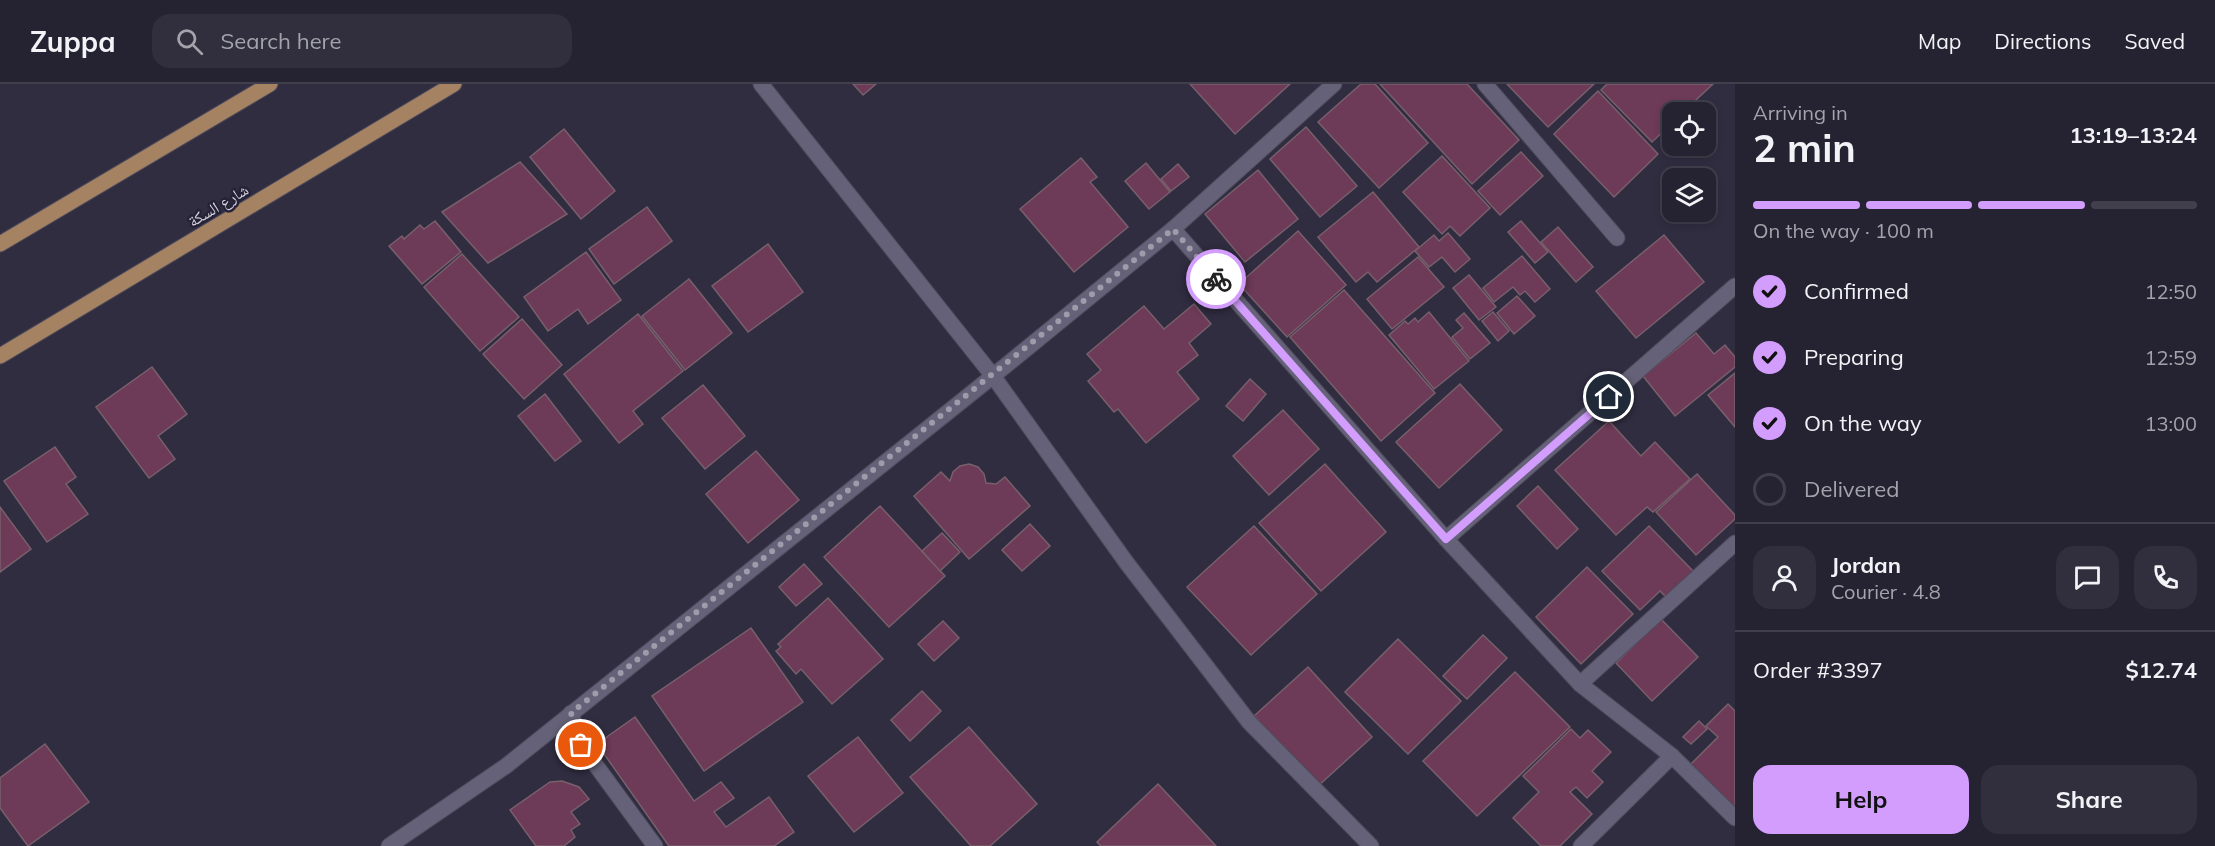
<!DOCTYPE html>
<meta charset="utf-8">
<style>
body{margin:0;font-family:Mulish,"Noto Naskh Arabic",sans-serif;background:#312f3d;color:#f1f3f6;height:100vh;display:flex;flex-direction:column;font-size:22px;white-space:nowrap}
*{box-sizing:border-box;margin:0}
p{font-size:20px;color:#a3a4ab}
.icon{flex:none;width:33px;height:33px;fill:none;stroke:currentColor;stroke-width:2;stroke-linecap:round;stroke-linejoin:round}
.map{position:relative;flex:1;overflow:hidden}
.sheet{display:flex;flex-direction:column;background:#252231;width:480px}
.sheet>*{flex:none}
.controls{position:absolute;left:1662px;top:18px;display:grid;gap:12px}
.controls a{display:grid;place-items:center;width:54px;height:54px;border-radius:12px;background:#252231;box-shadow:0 3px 9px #0003,0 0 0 2px #423f4d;font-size:30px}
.pin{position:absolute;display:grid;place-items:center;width:51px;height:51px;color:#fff;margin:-26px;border:3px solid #fff;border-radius:50%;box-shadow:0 2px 6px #0007}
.courier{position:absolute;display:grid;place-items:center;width:60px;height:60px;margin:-30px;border:4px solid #d29dfd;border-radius:50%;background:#fff;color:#222;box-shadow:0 2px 8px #0007}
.summary em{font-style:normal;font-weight:700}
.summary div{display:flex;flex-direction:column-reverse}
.summary{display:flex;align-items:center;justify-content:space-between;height:102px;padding:0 18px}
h1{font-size:39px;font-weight:700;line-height:45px}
.bar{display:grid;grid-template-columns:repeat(4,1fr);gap:9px 6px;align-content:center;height:72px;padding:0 18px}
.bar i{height:8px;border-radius:4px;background:#423f4d}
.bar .selected{background:#d29dfd}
.bar p{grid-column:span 4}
.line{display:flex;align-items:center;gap:15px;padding:0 18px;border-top:2px solid #423f4d}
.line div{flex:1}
.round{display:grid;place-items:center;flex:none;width:63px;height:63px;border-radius:18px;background:#312f3d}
ol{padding:0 18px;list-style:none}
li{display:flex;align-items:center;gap:18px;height:66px}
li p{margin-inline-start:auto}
li .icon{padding:6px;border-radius:50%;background:#d29dfd;color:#111;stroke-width:4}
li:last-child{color:#a3a4ab}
li i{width:33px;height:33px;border:3px solid #423f4d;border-radius:50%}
.cta{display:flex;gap:12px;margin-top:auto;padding:12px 18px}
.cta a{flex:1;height:69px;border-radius:18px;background:#d29dfd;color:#111;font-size:24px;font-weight:700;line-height:69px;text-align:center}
.cta a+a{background:#312f3d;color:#f1f3f6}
header{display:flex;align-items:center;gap:36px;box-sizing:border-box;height:84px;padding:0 30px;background:#252231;border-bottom:2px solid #423f4d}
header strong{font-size:28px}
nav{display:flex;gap:33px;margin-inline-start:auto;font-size:21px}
.search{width:420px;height:54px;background:#312f3d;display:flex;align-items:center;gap:15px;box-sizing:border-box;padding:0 21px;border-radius:18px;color:#a3a4ab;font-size:22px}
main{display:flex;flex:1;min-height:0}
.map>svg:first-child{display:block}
.building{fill:#6d3a57;stroke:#785f6c;stroke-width:1.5}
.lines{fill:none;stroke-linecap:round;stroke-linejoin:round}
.minor-casing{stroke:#4e4b5c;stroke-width:17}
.major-casing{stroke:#4e4b5c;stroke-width:17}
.minor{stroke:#656178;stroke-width:15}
.major{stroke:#a58262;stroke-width:15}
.done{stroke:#9e9baa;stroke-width:6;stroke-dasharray:0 10.8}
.route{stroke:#d29dfd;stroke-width:8}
.labels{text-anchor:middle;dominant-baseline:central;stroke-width:5;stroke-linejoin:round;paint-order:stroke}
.street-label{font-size:16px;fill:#d8d6e3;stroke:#272337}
</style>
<header>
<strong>Zuppa</strong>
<div class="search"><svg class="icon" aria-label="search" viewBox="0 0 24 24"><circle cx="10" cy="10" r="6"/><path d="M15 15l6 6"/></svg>Search here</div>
<nav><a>Map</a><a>Directions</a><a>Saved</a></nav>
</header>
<main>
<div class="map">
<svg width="1735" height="762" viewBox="0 0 1735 762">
<rect width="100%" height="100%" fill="#312d41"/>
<g class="building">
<path d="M853,0H876L863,11Z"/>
<path d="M1190,0H1290L1235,50Z"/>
<path d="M1361,0H1375L1428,59L1379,104L1318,38Z"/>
<path d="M1380,0H1467L1519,56L1472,100Z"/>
<path d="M1507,0H1594L1548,43Z"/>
<path d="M1607,0H1713L1683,28H1672V39L1652,58L1601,6Z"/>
<path d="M1598,7L1658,70L1614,113L1554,50Z"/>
<path d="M1306,43L1357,102L1320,133L1270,75Z"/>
<path d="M564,45L615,107L581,135L530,73Z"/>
<path d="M1521,68L1543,92L1500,131L1478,107Z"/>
<path d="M1442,72L1490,124L1460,152L1450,142L1442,150L1403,108Z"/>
<path d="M1081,74L1097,93L1090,98L1128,143L1074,188L1020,125Z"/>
<path d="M520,78L567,130L488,179L442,128Z"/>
<path d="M1146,79L1170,108L1149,125L1125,97Z"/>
<path d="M1178,80L1189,93L1171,107L1161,95Z"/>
<path d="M1258,86L1298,135L1245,178L1205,130Z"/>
<path d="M1373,108L1419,163L1377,198L1368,188L1356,198L1318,153Z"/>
<path d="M647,123L672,157L614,200L589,165Z"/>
<path d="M435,137L461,168L422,200L389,162L402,152L404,155L420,141L424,145Z"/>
<path d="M1521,137L1548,168L1535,179L1508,148Z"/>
<path d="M1558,143L1593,183L1576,198L1541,158Z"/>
<path d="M1298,147L1346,201L1287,253L1239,200Z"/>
<path d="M1448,149L1470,175L1455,188L1442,173L1429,183L1415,167L1434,151L1439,157Z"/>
<path d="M1664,151L1704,198L1636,254L1596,207Z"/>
<path d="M768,160L803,208L748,248L712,202Z"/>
<path d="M586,168L621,216L588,240L578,225L548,247L524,213Z"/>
<path d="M462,170L519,233L480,267L424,203Z"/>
<path d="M1522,172L1550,205L1535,218L1525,207L1520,211L1513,203L1494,218L1483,204Z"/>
<path d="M1418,173L1444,203L1392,245L1367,215Z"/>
<path d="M1469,191L1496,223L1479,236L1453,204Z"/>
<path d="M689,195L732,249L685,286L642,232Z"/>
<path d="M1344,206L1435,309L1381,357L1290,253Z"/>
<path d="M1517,212L1535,232L1514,250L1497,229Z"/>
<path d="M1194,220L1211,240L1189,259L1198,271L1177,288L1199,315L1146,359L1118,325L1114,328L1088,297L1101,286L1087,270L1144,222L1164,245Z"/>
<path d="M1429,228L1469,277L1434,305L1389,251L1405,237L1408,240L1415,234L1418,238Z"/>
<path d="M1493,228L1509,247L1498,257L1482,237Z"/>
<path d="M1464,229L1490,259L1470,275L1452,253L1463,244L1456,236Z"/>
<path d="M638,230L683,287L633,327L643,340L619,359L564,290Z"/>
<path d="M522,235L562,281L524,315L483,270Z"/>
<path d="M1696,249L1714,270L1725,261L1735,273V283L1675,332L1643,292Z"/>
<path d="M152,283L187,330L158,352L175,375L149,394L96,323Z"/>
<path d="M1735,289V343L1708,311Z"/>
<path d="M1250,295L1266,310L1243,337L1226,322Z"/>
<path d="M1460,300L1502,346L1439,404L1396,358Z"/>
<path d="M703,301L745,352L705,385L662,334Z"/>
<path d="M545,310L581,357L555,377L518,332Z"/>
<path d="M1283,326L1319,365L1269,411L1233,372Z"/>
<path d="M1609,337L1641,372L1655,358L1690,395L1653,428L1647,423L1616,451L1555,386Z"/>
<path d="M55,363L76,393L66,400L88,430L47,458L4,397Z"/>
<path d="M756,367L799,416L748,459L706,410Z"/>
<path d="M969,380L978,383L984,390L986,399L996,400L1005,393L1030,422L969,475L914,412L941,388L950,397L953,388L960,382Z"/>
<path d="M1325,380L1386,448L1321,507L1259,439Z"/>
<path d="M1697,390L1735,431V435L1696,471L1656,428Z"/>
<path d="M1538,402L1578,445L1557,465L1517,422Z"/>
<path d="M880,422L945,492L889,543L824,473Z"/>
<path d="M0,423L31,465L0,488Z"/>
<path d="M1030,440L1050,462L1022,487L1002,466Z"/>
<path d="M1254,442L1317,510L1251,571L1187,503Z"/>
<path d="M1649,442L1694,488L1667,514L1660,507L1640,526L1602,487Z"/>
<path d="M942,449L960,468L940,487L922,467Z"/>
<path d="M804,480L822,500L796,522L779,503Z"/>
<path d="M1587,483L1633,530L1581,580L1536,533Z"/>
<path d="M828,514L883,575L832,620L801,585L796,590L776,567L781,563L778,560Z"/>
<path d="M1661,535L1698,573L1652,617L1616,579Z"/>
<path d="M943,537L959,554L934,577L918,560Z"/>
<path d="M751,544L803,618L704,687L652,612Z"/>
<path d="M1483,551L1507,574L1467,615L1443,592Z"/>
<path d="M1398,555L1461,617L1408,670L1345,608Z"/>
<path d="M1308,583L1372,653L1318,702L1254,632Z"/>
<path d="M1515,588L1570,643L1477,732L1423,677Z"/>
<path d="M922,607L941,627L910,657L891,636Z"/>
<path d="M1728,620L1735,627V730L1688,683L1718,653L1706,642Z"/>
<path d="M635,633L694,717L721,698L734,714L714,728L726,743L769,713L794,748L774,762H669L597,660Z"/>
<path d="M1699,637L1707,645L1691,660L1683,653Z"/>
<path d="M969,643L1037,720L990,762H971L910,693Z"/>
<path d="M1571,645L1580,654L1588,646L1611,668L1592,687L1603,698L1587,714L1576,703L1570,708L1592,730L1560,762H1541L1513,734L1539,708L1523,692Z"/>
<path d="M858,653L903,709L854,748L808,692Z"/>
<path d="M45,660L89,718L28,762L0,724V694Z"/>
<path d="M562,697L579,703L589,715L571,728L580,740L571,746L575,753L564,762H536L510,726L550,698Z"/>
<path d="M1158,700L1216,762H1101L1097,758Z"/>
</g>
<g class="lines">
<defs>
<g id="minor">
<path d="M761,0L993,292L1126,478L1249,638L1371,762"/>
<path d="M1485,0L1617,154"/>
<path d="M1173,145L1446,455L1580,600L1672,672L1735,734"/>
<path d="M1446,455L1735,202"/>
<path d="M1580,600L1735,459"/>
<path d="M571,629L581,661L655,762"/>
<path d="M389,762L506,682L993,292L1173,145L1334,0"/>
<path d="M1581,762L1672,672"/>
</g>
<g id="major">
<path d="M0,160L270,0"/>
<path d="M0,272L454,0"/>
</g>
</defs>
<use href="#minor" class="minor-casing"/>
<use href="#major" class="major-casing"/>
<use href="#minor" class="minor"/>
<use href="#major" class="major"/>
</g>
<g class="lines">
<path class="done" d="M581,661L571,629L1173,145L1216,195"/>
<path class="route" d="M1216,195L1446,455L1609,313"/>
</g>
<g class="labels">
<g class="street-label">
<text transform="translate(218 121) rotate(-31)">شارع السكة</text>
</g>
</g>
</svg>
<div class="controls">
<a><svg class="icon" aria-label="locate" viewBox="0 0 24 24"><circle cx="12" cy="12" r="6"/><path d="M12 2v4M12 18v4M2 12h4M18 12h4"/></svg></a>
<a><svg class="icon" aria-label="layers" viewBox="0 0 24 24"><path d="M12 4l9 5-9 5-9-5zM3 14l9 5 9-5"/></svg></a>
</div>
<div class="pin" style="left:581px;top:661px;background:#ea580c"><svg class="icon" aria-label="bag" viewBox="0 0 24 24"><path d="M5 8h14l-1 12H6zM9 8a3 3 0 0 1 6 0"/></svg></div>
<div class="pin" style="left:1609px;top:313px;background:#1f2937"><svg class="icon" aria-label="home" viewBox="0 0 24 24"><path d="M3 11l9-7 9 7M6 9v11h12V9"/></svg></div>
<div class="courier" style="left:1216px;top:195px"><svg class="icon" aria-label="bike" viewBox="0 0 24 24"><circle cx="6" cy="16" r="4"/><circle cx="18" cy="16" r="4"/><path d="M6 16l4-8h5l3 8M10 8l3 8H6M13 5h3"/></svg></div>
</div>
<section class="sheet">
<div class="summary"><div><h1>2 min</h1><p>Arriving in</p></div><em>13:19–13:24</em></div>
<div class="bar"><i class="selected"></i><i class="selected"></i><i class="selected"></i><i></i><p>On the way · 100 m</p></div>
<ol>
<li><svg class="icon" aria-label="check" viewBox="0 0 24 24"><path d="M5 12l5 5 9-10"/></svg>Confirmed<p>12:50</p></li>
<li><svg class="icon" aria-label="check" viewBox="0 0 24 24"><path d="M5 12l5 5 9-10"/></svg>Preparing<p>12:59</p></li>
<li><svg class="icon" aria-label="check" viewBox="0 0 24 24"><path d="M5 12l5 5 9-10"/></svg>On the way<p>13:00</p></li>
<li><i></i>Delivered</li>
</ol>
<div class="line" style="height:108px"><a class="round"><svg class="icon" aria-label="person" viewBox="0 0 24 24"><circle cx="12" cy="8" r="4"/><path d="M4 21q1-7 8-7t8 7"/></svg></a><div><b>Jordan</b><p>Courier · 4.8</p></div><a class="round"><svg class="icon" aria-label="chat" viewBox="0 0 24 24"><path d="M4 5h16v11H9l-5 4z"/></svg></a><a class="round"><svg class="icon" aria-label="phone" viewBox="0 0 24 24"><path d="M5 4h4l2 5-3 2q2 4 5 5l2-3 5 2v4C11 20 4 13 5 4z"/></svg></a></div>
<div class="line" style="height:78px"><div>Order #3397</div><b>$12.74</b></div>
<div class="cta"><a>Help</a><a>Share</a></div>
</section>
</main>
